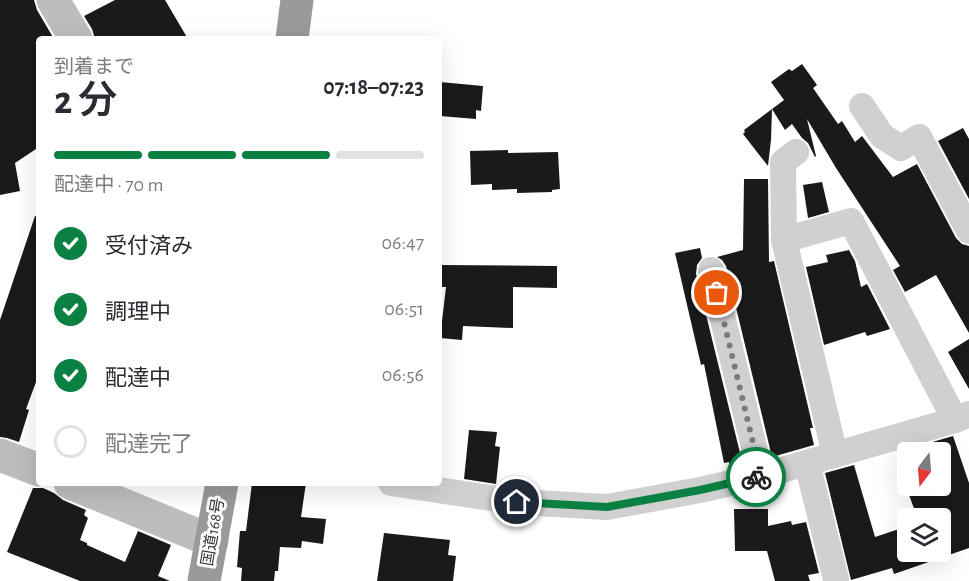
<!DOCTYPE html>
<html lang="ja">
<meta charset="utf-8">
<style>
body{margin:0;font-family:"Alegreya Sans","Noto Sans JP",sans-serif;background:#f2f2f3;color:#2b2b33;height:100vh;display:flex;flex-direction:column;font-size:22px;white-space:nowrap}
*{box-sizing:border-box;margin:0}
p{font-size:20px;color:#7c7c81}
.icon{flex:none;width:33px;height:33px;fill:none;stroke:currentColor;stroke-width:2;stroke-linecap:round;stroke-linejoin:round}
.map{position:relative;flex:1;overflow:hidden}
.side{position:absolute;left:36px;top:36px;width:406px;height:450px;display:flex;flex-direction:column;background:#fff;border-radius:6px;box-shadow:0 6px 24px #0002}
.side>*{flex:none}
.needle{width:39px;rotate:196deg}
.controls{position:absolute;left:897px;top:442px;display:grid;gap:12px}
.controls a{display:grid;place-items:center;width:54px;height:54px;border-radius:6px;background:#fff;box-shadow:0 6px 24px #0002;font-size:30px}
.pin{position:absolute;display:grid;place-items:center;width:51px;height:51px;color:#fff;margin:-26px;border:3px solid #fff;border-radius:50%;box-shadow:0 2px 6px #0007}
.courier{position:absolute;display:grid;place-items:center;width:60px;height:60px;margin:-30px;border:4px solid #0b8043;border-radius:50%;background:#fff;color:#222;box-shadow:0 2px 8px #0007}
.overview em{font-style:normal;font-weight:600}
.overview div{display:flex;flex-direction:column-reverse}
.overview{display:flex;align-items:center;justify-content:space-between;height:102px;padding:0 18px}
h1{font-size:39px;font-weight:600;line-height:45px}
.bar{display:grid;grid-template-columns:repeat(4,1fr);gap:9px 6px;align-content:center;height:72px;padding:0 18px}
.bar i{height:8px;border-radius:4px;background:#e1e1e2}
.bar .selected{background:#0b8043}
.bar p{grid-column:span 4}
ol{padding:0 18px;list-style:none}
li{display:flex;align-items:center;gap:18px;height:66px}
li p{margin-inline-start:auto}
li .icon{padding:6px;border-radius:50%;background:#0b8043;color:#fff;stroke-width:4}
li:last-child{color:#7c7c81}
li i{width:33px;height:33px;border:3px solid #e1e1e2;border-radius:50%}
.map>svg:first-child{display:block}
.building{fill:#1a1a1a}
.lines{fill:none;stroke-linecap:round;stroke-linejoin:round}
.street{stroke:#d0d0d0;stroke-width:26}
.secondary{stroke:#bdbdbd;stroke-width:33}
.highway{stroke:#9a9a9a;stroke-width:33}
.done{stroke:#7a7a7a;stroke-width:6;stroke-dasharray:0 10.8}
.route{stroke:#0b8043;stroke-width:8}
.labels{text-anchor:middle;dominant-baseline:central;stroke-width:6;stroke-linejoin:round;paint-order:stroke}
.street-label{font-size:16px;fill:#333;stroke:#fff}
</style>
<div class="map">
<svg width="969" height="581" viewBox="0 0 969 581">
<rect width="100%" height="100%" fill="#fff"/>
<g class="building">
<path d="M0,0H34L37,10L54,39H39V147L15,163L20,191L0,195Z"/>
<path d="M115,0H165L188,39H95L92,29L84,16Z"/>
<path d="M802,64L817,85L813,88L838,124L842,121L855,142L862,136L893,177L917,164L956,238L962,244L969,246V333L936,275L905,292L893,270L900,266L836,168L807,119L816,156L815,157L808,143L802,138L792,124L785,130L772,109L771,140L768,166L743,134L745,132L744,130L784,100L771,82L789,69L792,71Z"/>
<path d="M440,82L483,86L481,111L476,110V119L440,116Z"/>
<path d="M963,128L969,139V199L938,141Z"/>
<path d="M508,150V153L558,152L560,189L552,190V192L517,193V189L492,190V184L471,185L470,151Z"/>
<path d="M744,179H768L769,262L774,261L813,428H810L814,445L772,457L726,266L722,260L717,257L743,250Z"/>
<path d="M822,182L829,212L808,218L803,185Z"/>
<path d="M35,216L39,217V374L26,409L29,410L19,442L7,438L0,437V320Z"/>
<path d="M700,248L702,258L697,265L696,274L743,465L730,468L729,462L724,463L704,364L701,365L675,253Z"/>
<path d="M849,250L855,261L861,287L867,284L890,329L867,336L865,332L824,345L806,267L828,262L826,255Z"/>
<path d="M440,265L557,266V288L513,287V328L463,326L462,340L440,338L446,287H440Z"/>
<path d="M969,339V389L948,352Z"/>
<path d="M469,430L497,432L495,446L500,447L496,484L464,479Z"/>
<path d="M953,436L969,483V548L894,574L892,568L851,580L825,473L854,465L875,537L908,526V552H940V519H918L903,479L908,478V486H940V453H925L922,445Z"/>
<path d="M252,483H306L301,517L326,519L323,544L302,541L301,548L280,547L278,571H275L274,581H241L242,568L237,567L240,531H246Z"/>
<path d="M33,488H43L54,493L63,500L86,510L84,515L88,518L80,540L87,543V545L125,562L138,531L171,545L158,576L170,581H80L7,552Z"/>
<path d="M734,509H768V526L791,521L792,525L806,522L819,573L808,575L810,581H775L767,551H735Z"/>
<path d="M384,533L450,540L448,555L456,556L453,581H377Z"/>
</g>
<g class="lines">
<g class="street">
<path d="M862,106L882,136L901,148L919,137L969,231"/>
<path d="M784,240L783,162L796,152"/>
<path d="M711,270L761,476"/>
<path d="M835,455L784,240L851,221L955,420"/>
<path d="M807,463L836,579"/>
<path d="M391,483L517,502L607,507L700,490L761,476L955,420L969,414"/>
</g>
<g class="secondary">
<path d="M53,0L76,39"/>
<path d="M0,455L39,470"/>
<path d="M70,483L212,541"/>
</g>
<g class="highway">
<path d="M292,39L297,0"/>
<path d="M204,581L222,483"/>
</g>
</g>
<g class="lines">
<path class="done" d="M717,293L761,476L756,477"/>
<path class="route" d="M517,502L607,507L700,490L756,477"/>
</g>
<g class="labels">
<g class="street-label">
<text transform="translate(213 532) rotate(-80)">国道168号</text>
</g>
</g>
</svg>
<div class="controls">
<a><svg class="needle" viewBox="-14 -14 28 28"><path d="M0-13l5 13h-10z" fill="#e53935"/><path d="M0 13l5-13h-10z" fill="#7c7c81"/></svg></a>
<a><svg class="icon" aria-label="layers" viewBox="0 0 24 24"><path d="M12 4l9 5-9 5-9-5zM3 14l9 5 9-5"/></svg></a>
</div>
<div class="pin" style="left:717px;top:293px;background:#ea580c"><svg class="icon" aria-label="bag" viewBox="0 0 24 24"><path d="M5 8h14l-1 12H6zM9 8a3 3 0 0 1 6 0"/></svg></div>
<div class="pin" style="left:517px;top:502px;background:#1f2937"><svg class="icon" aria-label="home" viewBox="0 0 24 24"><path d="M3 11l9-7 9 7M6 9v11h12V9"/></svg></div>
<div class="courier" style="left:756px;top:477px"><svg class="icon" aria-label="bike" viewBox="0 0 24 24"><circle cx="6" cy="16" r="4"/><circle cx="18" cy="16" r="4"/><path d="M6 16l4-8h5l3 8M10 8l3 8H6M13 5h3"/></svg></div>
<section class="side">
<div class="overview"><div><h1>2 分</h1><p>到着まで</p></div><em>07:18–07:23</em></div>
<div class="bar"><i class="selected"></i><i class="selected"></i><i class="selected"></i><i></i><p>配達中 · 70 m</p></div>
<ol>
<li><svg class="icon" aria-label="check" viewBox="0 0 24 24"><path d="M5 12l5 5 9-10"/></svg>受付済み<p>06:47</p></li>
<li><svg class="icon" aria-label="check" viewBox="0 0 24 24"><path d="M5 12l5 5 9-10"/></svg>調理中<p>06:51</p></li>
<li><svg class="icon" aria-label="check" viewBox="0 0 24 24"><path d="M5 12l5 5 9-10"/></svg>配達中<p>06:56</p></li>
<li><i></i>配達完了</li>
</ol>
</section>
</div>
